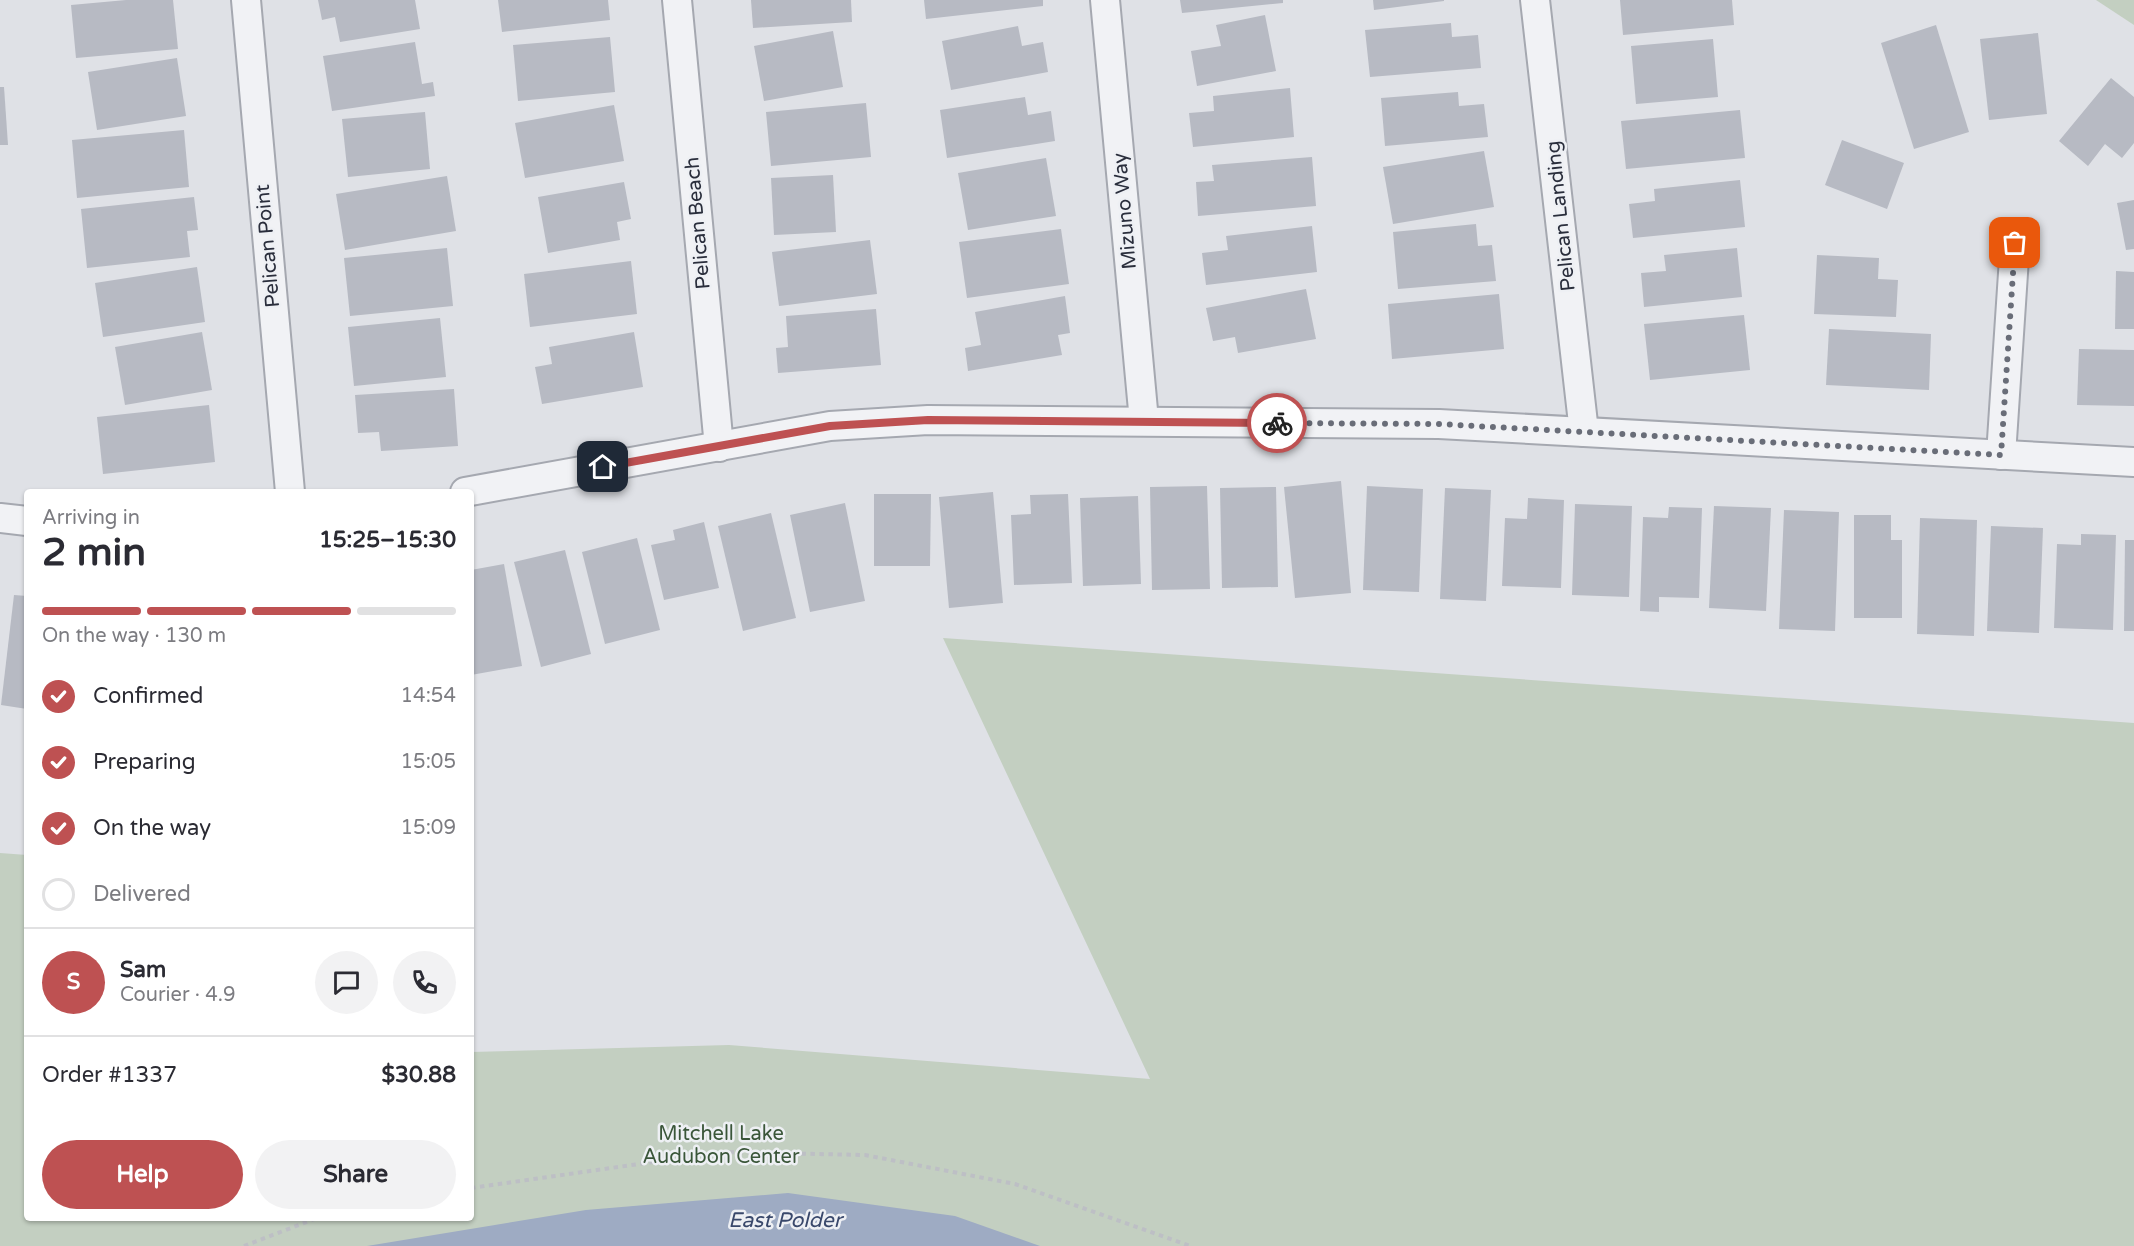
<!DOCTYPE html>
<meta charset="utf-8">
<style>
body{margin:0;font-family:"Varela Round",sans-serif;background:#f2f2f3;color:#2b2b33;height:100vh;display:flex;flex-direction:column;font-size:22px;white-space:nowrap}
*{box-sizing:border-box;margin:0}
p{font-size:20px;color:#7c7c81}
.icon{flex:none;width:33px;height:33px;fill:none;stroke:currentColor;stroke-width:2;stroke-linecap:round;stroke-linejoin:round}
.map{position:relative;flex:1;overflow:hidden}
.drawer{position:absolute;left:24px;top:489px;width:450px;height:732px;display:flex;flex-direction:column;background:#fff;border-radius:6px;box-shadow:0 2px 4px #0004}
.drawer>*{flex:none}
.pin{position:absolute;display:grid;place-items:center;width:51px;height:51px;color:#fff;margin:-26px;border-radius:12px;box-shadow:0 3px 9px #0006}
.courier{position:absolute;display:grid;place-items:center;width:60px;height:60px;margin:-30px;border:4px solid #be5152;border-radius:50%;background:#fff;color:#222;box-shadow:0 2px 8px #0007}
.headline em{font-style:normal;font-weight:800}
.headline div{display:flex;flex-direction:column-reverse}
.headline{display:flex;align-items:center;justify-content:space-between;height:102px;padding:0 18px}
h1{font-size:39px;font-weight:800;line-height:45px}
.bar{display:grid;grid-template-columns:repeat(4,1fr);gap:9px 6px;align-content:center;height:72px;padding:0 18px}
.bar i{height:8px;border-radius:4px;background:#e1e1e2}
.bar .current{background:#be5152}
.bar p{grid-column:span 4}
.line{display:flex;align-items:center;gap:15px;padding:0 18px;border-top:2px solid #e1e1e2}
.line div{flex:1}
.round{display:grid;place-items:center;flex:none;width:63px;height:63px;border-radius:32px;background:#f2f2f3}
ol{padding:0 18px;list-style:none}
li{display:flex;align-items:center;gap:18px;height:66px}
li p{margin-inline-start:auto}
li .icon{padding:6px;border-radius:50%;background:#be5152;color:#fff;stroke-width:4}
li:last-child{color:#7c7c81}
li i{width:33px;height:33px;border:3px solid #e1e1e2;border-radius:50%}
.cta{display:flex;gap:12px;margin-top:auto;padding:12px 18px}
.cta a{flex:1;height:69px;border-radius:36px;background:#be5152;color:#fff;font-size:24px;font-weight:800;line-height:69px;text-align:center}
.cta a+a{background:#f2f2f3;color:#2b2b33}
.map>svg:first-child{display:block}
.green{fill:#c3cfc1}
.water{fill:#9eabc3}
.building{fill:#b7bac3}
.lines{fill:none;stroke-linecap:round;stroke-linejoin:round}
.street-casing{stroke:#a5a8b0;stroke-width:32}
.path{stroke:#bdbfc5;stroke-width:4;stroke-dasharray:4.5 4.5;stroke-linecap:butt}
.street{stroke:#f1f2f5;stroke-width:28}
.done{stroke:#696d78;stroke-width:6;stroke-dasharray:0 10.8}
.route{stroke:#be5152;stroke-width:8}
.labels{text-anchor:middle;dominant-baseline:central;stroke-width:5;stroke-linejoin:round;paint-order:stroke}
.street-label{font-size:20px;fill:#2a2e3c;stroke:#eef0f4}
.park-label{font-size:20px;fill:#3a5639;stroke:#eef0f4}
.water-label{font-size:21px;font-style:italic;fill:#39486b;stroke:#eef0f4}
</style>
<div class="map">
<svg width="2134" height="1246" viewBox="0 0 2134 1246">
<rect width="100%" height="100%" fill="#dfe1e6"/>
<g class="green">
<path d="M2096,0H2134V25Z"/>
<path d="M943,638L2134,723V1246H0V853L27,855V1218H471V1052L729,1045L1150,1079Z"/>
</g>
<path class="water" d="M788,1193L955,1216L1040,1246H367L586,1210Z"/>
<g class="building">
<path d="M126,0H173L178,49L76,58L71,5Z"/>
<path d="M318,0H415L420,29L340,42L335,17L322,20Z"/>
<path d="M498,0H608L610,20L502,32Z"/>
<path d="M751,0H851L852,22L753,28Z"/>
<path d="M924,0H1043V6L926,19Z"/>
<path d="M1180,0H1283V3L1182,13Z"/>
<path d="M1373,0H1444V1L1374,10Z"/>
<path d="M1620,0H1732L1734,25L1623,35Z"/>
<path d="M1265,15L1276,71L1197,86L1191,51L1221,46L1216,25Z"/>
<path d="M1451,23L1452,37L1478,35L1481,68L1370,77L1365,30Z"/>
<path d="M1936,25L1969,132L1914,149L1881,43Z"/>
<path d="M1018,26L1022,46L1043,42L1048,72L951,90L942,41Z"/>
<path d="M833,31L843,87L764,101L754,46Z"/>
<path d="M2038,33L2047,114L1989,120L1980,39Z"/>
<path d="M610,37L615,92L518,101L513,45Z"/>
<path d="M1713,39L1718,97L1636,104L1631,46Z"/>
<path d="M415,42L422,84L433,82L435,96L332,111L323,56Z"/>
<path d="M177,58L186,116L97,130L88,72Z"/>
<path d="M2111,78L2134,97V143L2122,158L2105,144L2088,166L2059,141Z"/>
<path d="M0,87H4L8,145H0Z"/>
<path d="M1290,88L1294,137L1193,147L1189,113L1214,111L1213,96Z"/>
<path d="M1458,92L1459,106L1484,104L1488,137L1385,146L1381,98Z"/>
<path d="M1025,97L1028,115L1051,111L1055,141L947,158L940,110Z"/>
<path d="M866,103L871,157L771,166L766,112Z"/>
<path d="M614,105L624,161L525,178L515,123Z"/>
<path d="M1740,110L1745,158L1626,169L1621,121Z"/>
<path d="M425,112L430,169L348,177L342,119Z"/>
<path d="M184,130L189,187L77,198L72,140Z"/>
<path d="M1842,140L1904,163L1887,209L1825,185Z"/>
<path d="M1484,151L1494,207L1393,224L1383,167Z"/>
<path d="M1312,157L1316,206L1198,216L1196,182L1214,181L1212,165Z"/>
<path d="M1046,158L1056,216L968,230L958,173Z"/>
<path d="M833,175L836,232L774,235L771,178Z"/>
<path d="M447,176L456,231L345,250L336,194Z"/>
<path d="M1740,180L1745,227L1633,238L1629,204L1655,201L1654,189Z"/>
<path d="M624,182L631,219L617,222L620,240L548,253L538,197Z"/>
<path d="M194,197L198,230L187,231L190,257L87,268L81,209Z"/>
<path d="M2134,200V249L2126,250L2117,203Z"/>
<path d="M1476,224L1478,246L1492,245L1496,281L1398,289L1393,232Z"/>
<path d="M1312,226L1317,272L1206,285L1202,253L1228,250L1226,236Z"/>
<path d="M1061,229L1069,284L967,298L959,242Z"/>
<path d="M870,240L877,294L779,306L772,252Z"/>
<path d="M447,248L453,306L350,316L344,258Z"/>
<path d="M1737,248L1742,297L1644,307L1641,273L1666,271L1664,255Z"/>
<path d="M1817,255L1879,258L1878,279L1898,280L1896,317L1814,314Z"/>
<path d="M631,261L637,314L530,327L524,274Z"/>
<path d="M197,267L205,322L103,337L95,283Z"/>
<path d="M2116,271L2134,272V329H2115Z"/>
<path d="M1306,289L1316,339L1238,353L1235,337L1213,341L1206,308Z"/>
<path d="M1499,294L1504,349L1392,359L1388,304Z"/>
<path d="M1065,296L1070,333L1058,335L1062,355L968,371L965,348L981,345L975,312Z"/>
<path d="M876,309L881,365L778,373L776,348L788,347L786,316Z"/>
<path d="M1744,315L1750,370L1650,380L1644,324Z"/>
<path d="M440,318L446,377L354,386L348,327Z"/>
<path d="M1829,329L1931,334L1929,390L1826,385Z"/>
<path d="M202,332L212,390L125,405L115,347Z"/>
<path d="M634,332L643,387L542,404L535,367L552,364L549,347Z"/>
<path d="M2079,349L2134,350V406L2077,405Z"/>
<path d="M454,389L458,446L381,451L379,432L358,433L355,395Z"/>
<path d="M209,405L215,462L103,474L97,417Z"/>
<path d="M1341,481L1351,593L1295,598L1284,487Z"/>
<path d="M1207,486L1210,589L1152,590L1150,487Z"/>
<path d="M1367,486L1423,489L1419,592L1363,590Z"/>
<path d="M1276,487L1278,587L1222,588L1220,488Z"/>
<path d="M1445,488L1491,490L1486,601L1440,599Z"/>
<path d="M993,492L1003,603L949,608L939,497Z"/>
<path d="M874,494H931L930,566H874Z"/>
<path d="M1068,494L1072,583L1014,585L1011,515L1031,514L1030,495Z"/>
<path d="M1138,496L1141,584L1083,586L1080,498Z"/>
<path d="M1528,498L1564,500L1561,588L1502,586L1505,518L1527,519Z"/>
<path d="M845,503L865,601L810,612L790,515Z"/>
<path d="M1575,504L1632,506L1629,597L1572,595Z"/>
<path d="M1714,506L1771,508L1766,611L1709,608Z"/>
<path d="M1669,507L1702,508L1699,598L1659,597V612L1640,611L1643,517L1668,518Z"/>
<path d="M1784,510L1839,512L1835,631L1779,629Z"/>
<path d="M771,513L796,618L743,631L718,526Z"/>
<path d="M1854,515H1891V540H1902V618H1854Z"/>
<path d="M1920,518L1977,520L1974,636L1917,634Z"/>
<path d="M704,522L719,588L664,600L651,545L675,540L673,530Z"/>
<path d="M1991,526L2043,528L2039,633L1987,631Z"/>
<path d="M2081,534L2116,535L2113,630L2054,628L2057,544L2081,545Z"/>
<path d="M637,538L660,630L605,644L582,552Z"/>
<path d="M2125,540H2134V631H2124Z"/>
<path d="M565,550L591,654L541,667L514,562Z"/>
<path d="M504,564L522,666L471,675V570Z"/>
<path d="M14,595L27,596V709L1,705Z"/>
</g>
<g class="lines">
<defs>
<g id="street">
<path d="M246,0L290,492"/>
<path d="M677,0L719,447"/>
<path d="M1105,0L1144,421"/>
<path d="M1535,0L1584,432"/>
<path d="M2001,455L2015,243"/>
<path d="M465,492L830,426L928,420L1439,424L2134,462"/>
<path d="M0,518L27,521"/>
</g>
</defs>
<use href="#street" class="street-casing"/>
<g class="path">
<path d="M471,1188L723,1152L865,1155L1015,1184L1190,1246"/>
<path d="M244,1246L317,1218"/>
</g>
<use href="#street" class="street"/>
</g>
<g class="lines">
<path class="done" d="M1277,423L1439,424L2001,455L2015,243"/>
<path class="route" d="M603,467L830,426L928,420L1277,423"/>
</g>
<g class="labels">
<g class="street-label">
<text transform="translate(1125 211) rotate(-95)">Mizuno Way</text>
<text transform="translate(1561 216) rotate(-96)">Pelican Landing</text>
<text transform="translate(698 223) rotate(-95)">Pelican Beach</text>
<text transform="translate(268 246) rotate(-95)">Pelican Point</text>
</g>
<g class="park-label">
<text x="721" y="1134">Mitchell Lake<tspan x="721" dy="23">Audubon Center</tspan></text>
</g>
<g class="water-label">
<text x="785" y="1220">East Polder</text>
</g>
</g>
</svg>
<div class="pin" style="left:2015px;top:243px;background:#ea580c"><svg class="icon" aria-label="bag" viewBox="0 0 24 24"><path d="M5 8h14l-1 12H6zM9 8a3 3 0 0 1 6 0"/></svg></div>
<div class="pin" style="left:603px;top:467px;background:#1f2937"><svg class="icon" aria-label="home" viewBox="0 0 24 24"><path d="M3 11l9-7 9 7M6 9v11h12V9"/></svg></div>
<div class="courier" style="left:1277px;top:423px"><svg class="icon" aria-label="bike" viewBox="0 0 24 24"><circle cx="6" cy="16" r="4"/><circle cx="18" cy="16" r="4"/><path d="M6 16l4-8h5l3 8M10 8l3 8H6M13 5h3"/></svg></div>
<section class="drawer">
<div class="headline"><div><h1>2 min</h1><p>Arriving in</p></div><em>15:25–15:30</em></div>
<div class="bar"><i class="current"></i><i class="current"></i><i class="current"></i><i></i><p>On the way · 130 m</p></div>
<ol>
<li><svg class="icon" aria-label="check" viewBox="0 0 24 24"><path d="M5 12l5 5 9-10"/></svg>Confirmed<p>14:54</p></li>
<li><svg class="icon" aria-label="check" viewBox="0 0 24 24"><path d="M5 12l5 5 9-10"/></svg>Preparing<p>15:05</p></li>
<li><svg class="icon" aria-label="check" viewBox="0 0 24 24"><path d="M5 12l5 5 9-10"/></svg>On the way<p>15:09</p></li>
<li><i></i>Delivered</li>
</ol>
<div class="line" style="height:108px"><b class="round" style="background:#be5152;color:#fff">S</b><div><b>Sam</b><p>Courier · 4.9</p></div><a class="round"><svg class="icon" aria-label="chat" viewBox="0 0 24 24"><path d="M4 5h16v11H9l-5 4z"/></svg></a><a class="round"><svg class="icon" aria-label="phone" viewBox="0 0 24 24"><path d="M5 4h4l2 5-3 2q2 4 5 5l2-3 5 2v4C11 20 4 13 5 4z"/></svg></a></div>
<div class="line" style="height:78px"><div>Order #1337</div><b>$30.88</b></div>
<div class="cta"><a>Help</a><a>Share</a></div>
</section>
</div>
